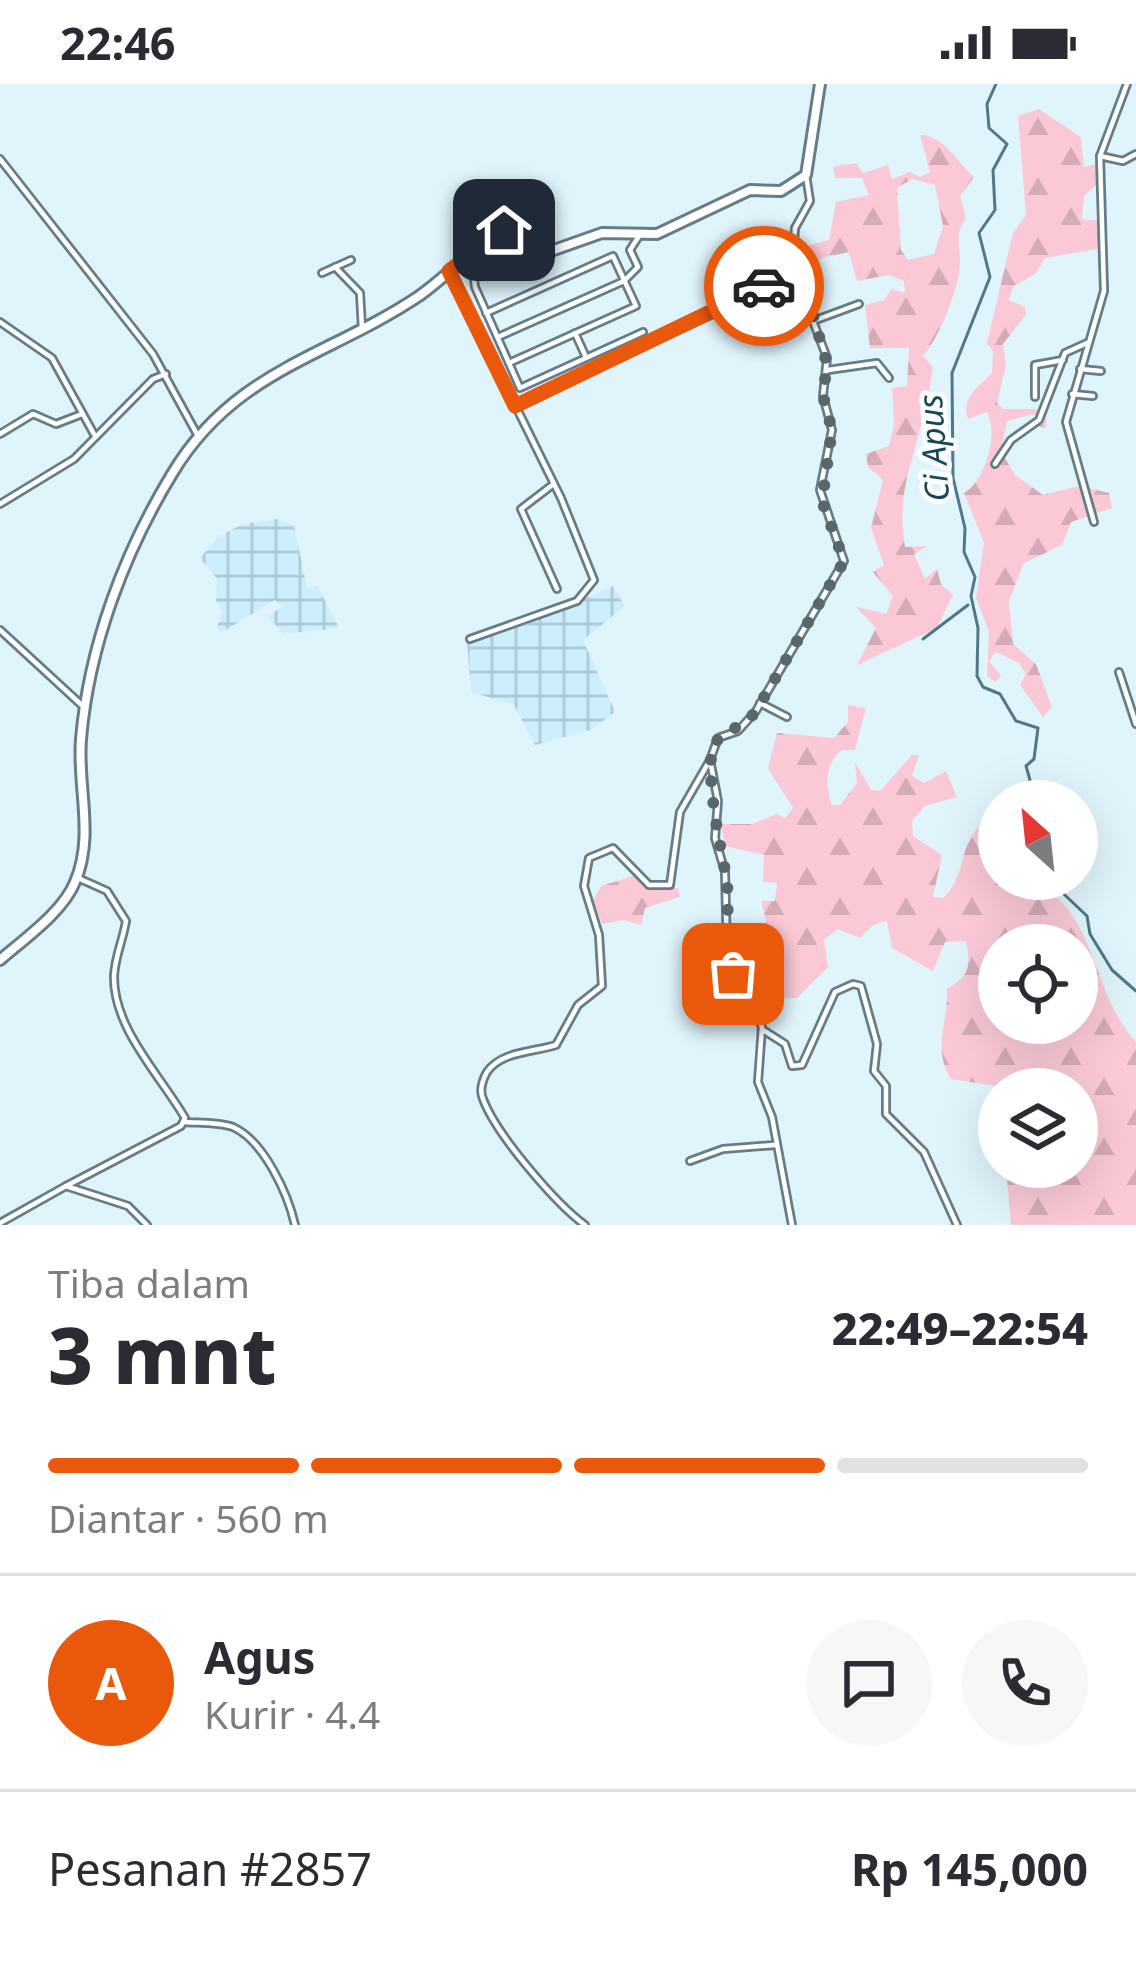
<!DOCTYPE html>
<html lang="id">
<meta charset="utf-8">
<style>
body{margin:0;font-family:"Noto Sans",sans-serif;background:#f7f7f7;color:#2b2b33;height:100vh;display:flex;flex-direction:column;font-size:45px;white-space:nowrap}
*{box-sizing:border-box;margin:0}
p{font-size:39px;color:#7c7c81}
.icon{flex:none;width:66px;height:66px;fill:none;stroke:currentColor;stroke-width:2;stroke-linecap:round;stroke-linejoin:round}
.map{position:relative;height:1141px;overflow:hidden}
.drawer{display:flex;flex-direction:column;background:#fff;flex:1}
.drawer>*{flex:none}
.needle{width:78px;rotate:333deg}
.tools{position:absolute;left:978px;top:696px;display:grid;gap:24px}
.tools a{display:grid;place-items:center;width:120px;height:120px;border-radius:50%;background:#fff;box-shadow:0 12px 48px #0002;font-size:60px}
.pin{position:absolute;display:grid;place-items:center;width:102px;height:102px;color:#fff;margin:-51px;border-radius:24px;box-shadow:0 6px 18px #0006}
.courier{position:absolute;display:grid;place-items:center;width:120px;height:120px;margin:-60px;border:9px solid #ea580c;border-radius:50%;background:#fff;color:#222;box-shadow:0 3px 15px #0007}
.headline em{font-style:normal;font-weight:800}
.headline div{display:flex;flex-direction:column-reverse}
.headline{display:flex;align-items:center;justify-content:space-between;height:204px;padding:0 48px}
h1{font-size:78px;font-weight:800;line-height:90px}
.bar{display:grid;grid-template-columns:repeat(4,1fr);gap:18px 12px;align-content:center;height:144px;padding:0 48px}
.bar i{height:15px;border-radius:9px;background:#e1e1e2}
.bar .on{background:#ea580c}
.bar p{grid-column:span 4}
.line{display:flex;align-items:center;gap:30px;padding:0 48px;border-top:3px solid #e1e1e2}
.line div{flex:1}
.round{display:grid;place-items:center;flex:none;width:126px;height:126px;border-radius:63px;background:#f7f7f7}
.status{display:flex;justify-content:space-between;align-items:center;height:84px;padding:0 60px;background:#fff;direction:ltr}
.status svg{height:33px;fill:currentColor}
.map>svg:first-child{display:block}
.industrial{fill:url(#industrial-grid)}
.forest{fill:url(#forest-firs);fill-rule:evenodd}
.lines{fill:none;stroke-linecap:round;stroke-linejoin:round}
.stream{stroke:#507887;stroke-width:3}
.minor-casing{stroke:#667d87;stroke-width:10}
.secondary-casing{stroke:#667d87;stroke-width:14}
.minor{stroke:#fff;stroke-width:4.5}
.secondary{stroke:#fff;stroke-width:8}
.done{stroke:#59666b;stroke-width:12;stroke-dasharray:0 21.6}
.route{stroke:#ea580c;stroke-width:15}
.labels{text-anchor:middle;dominant-baseline:central;stroke-width:10;stroke-linejoin:round;paint-order:stroke}
.water-label{font-size:33px;font-style:italic;fill:#184656;stroke:#fdfdfd}
</style>
<div class="status"><b>22:46</b><svg viewBox="0 0 49 12"><path d="M0 12V9h3v3zM5 12V6h3v6zM10 12V3h3v9zM15 12V0h3v12zM26 1h20v11H26zM47 4h2v5h-2z"/></svg></div>
<div class="map">
<svg width="1136" height="1141" viewBox="0 0 1136 1141">
<defs>
<pattern id="industrial-grid" width="8" height="8" patternUnits="userSpaceOnUse" patternTransform="scale(3)"><rect width="8" height="8" fill="#cdeffd"/><path d="M0 4h8M4 0v8" fill="none" stroke="#afccd8"/></pattern>
<pattern id="forest-firs" width="22" height="20" patternUnits="userSpaceOnUse" patternTransform="scale(3)"><rect width="22" height="20" fill="#fac9d5"/><path d="M5 1l3.5 6h-7zM16 11l3.5 6h-7z" fill="#d5acb6"/></pattern>
</defs>
<rect width="100%" height="100%" fill="#e0f4fc"/>
<g class="industrial">
<path d="M276,435L294,441L307,504L317,501L339,544L283,550L268,532L282,523L275,516L221,549L217,543L222,528L216,517L217,495L200,474L219,452L243,440Z"/>
<path d="M613,502L625,522L583,556L615,628L591,646L535,661L514,621L471,608L467,556L518,539L521,543Z"/>
</g>
<g class="forest">
<path d="M1039,25L1081,53L1084,83L1101,79L1102,96L1084,112L1082,135L1102,137V164L1045,174L1035,190L1013,203L1009,216L1025,223L1026,231L1003,260L1006,281L997,319L1003,325H1040L1047,319L1046,344L1038,342L1039,334L1032,330L1007,337L1001,367L1015,391L1043,411L1079,402L1109,409L1112,424L1071,438L1062,461L1024,479L1009,517L1013,560L1036,580L1052,623L1043,633L1020,601L1026,590L1019,579L996,568L989,577L1001,592L995,598L987,592L989,547L976,514L984,459L964,409C985,397 999,350 987,328L968,335C960,315 979,302 992,289L993,267L987,259L1013,149L1026,131L1018,32Z"/>
<path d="M920,51C944,51 958,79 974,93L960,112L966,134C953,154 961,158 960,180C959,205 939,254 923,272L933,283L929,309L934,321L924,328C913,380 896,408 905,463L928,462L914,470L925,495L937,485L941,500L953,511L937,544L857,581L876,544L856,523L886,530L893,512L873,488L884,481L871,444L883,396L868,383L866,370L889,362L894,340L892,304L907,302L909,264H870L865,221L884,216L892,205L905,209L904,197L889,191L857,197L849,168L822,174L802,192L799,164L829,156L836,118L869,111L862,94H835L833,83L856,79L863,89L888,81L892,95L910,88L920,93L930,88ZM912,95L935,101L943,142L934,170L908,176L901,166L897,104Z"/>
<path d="M848,621L866,624L855,666H842C825,679 825,702 832,721H840L857,699L855,678L871,706L880,707L912,671H919L912,692L924,699L946,687L957,713L925,722L912,737L913,752L942,771L933,813L943,814C966,793 959,763 978,744L999,755V795C1099,795 1083,900 1136,958V1141H1011L1006,1083H1077V1005H999V1013L996,1002L951,995C931,962 949,940 947,905C970,892 971,881 966,857L945,858L933,887L892,864L887,837L873,841L860,854L838,845L824,856L828,883L797,914H763L756,887L762,882L753,859L766,837L761,817H775L777,799L763,798L764,771L725,762L721,740H752L777,730L785,734L793,724L768,684L777,649L834,654L848,638ZM999,861H1077V939H999Z"/>
<path d="M637,791L652,804H678L680,813L645,824L641,841L624,836L602,840L593,817L601,802Z"/>
</g>
<g class="lines">
<g class="stream">
<path d="M996,0L987,20L989,44L1007,60L993,86L995,126L979,149L990,193L952,289L953,394L965,444L964,468L975,493L971,512L978,544L977,592L983,603L1000,610L1016,637L1038,644L1034,675L1026,682L1030,696L1022,708L1024,717"/>
<path d="M923,555L968,521"/>
<path d="M1048,795L1087,832L1090,850L1112,886L1136,907"/>
</g>
<defs>
<g id="minor">
<path d="M1100,72L1123,77L1136,70"/>
<path d="M0,75L153,270L198,352"/>
<path d="M471,169L475,203L520,304L643,248"/>
<path d="M335,183L360,209L362,244"/>
<path d="M449,187L561,414L594,496L577,517L470,555"/>
<path d="M322,189L351,176"/>
<path d="M486,229L613,172L636,222L509,279"/>
<path d="M813,237L859,220"/>
<path d="M0,238L52,274L95,352"/>
<path d="M575,249L585,271"/>
<path d="M498,253L624,197L638,183L630,166L639,152"/>
<path d="M1080,285L1101,287"/>
<path d="M828,286L877,279L889,294"/>
<path d="M1072,310L1093,312"/>
<path d="M1035,313V281L1063,276"/>
<path d="M515,322L801,189"/>
<path d="M0,350L33,330L56,340L82,330"/>
<path d="M995,380L1011,356L1039,336L1065,269L1087,259"/>
<path d="M551,402L521,425L557,505"/>
<path d="M0,420L74,375L153,295L166,290"/>
<path d="M1094,438L1066,338L1104,207L1100,72L1127,0"/>
<path d="M0,546L86,625"/>
<path d="M1119,588L1136,640"/>
<path d="M760,619L787,633"/>
<path d="M763,946L785,960L792,982L802,981L835,908L853,900L861,902L877,960L874,987L886,1002V1030L924,1068L957,1141"/>
<path d="M184,1038C198,1039 219,1038 233,1043C264,1057 288,1110 295,1141"/>
<path d="M690,1077L723,1065L775,1061"/>
<path d="M66,1102L181,1042L185,1034C160,991 113,944 114,892C115,872 123,856 126,837L107,807L78,794"/>
<path d="M0,1139L66,1102L128,1122L147,1141"/>
<path d="M585,1141C555,1119 496,1050 483,1015C479,1006 482,997 487,988C501,967 535,968 556,961L578,921L602,902L599,851L584,802L589,774L613,764L649,801H670L680,728L710,676"/>
<path d="M792,1141L772,1033L758,998L762,943L727,868L725,788L715,754L718,717L710,676L718,654L738,647L756,627L844,477L820,406L832,346L823,312L827,274L805,216L794,158L795,144L810,117L806,91"/>
</g>
<path id="secondary" d="M0,876C24,855 63,828 75,798C95,752 77,702 81,655C89,562 124,469 172,390C234,286 328,273 419,212C446,193 469,168 496,149L507,147L551,167L602,149L657,150L750,106L781,107L806,91L820,0"/>
</defs>
<use href="#minor" class="minor-casing"/>
<use href="#secondary" class="secondary-casing"/>
<use href="#minor" class="minor"/>
<use href="#secondary" class="secondary"/>
</g>
<g class="lines">
<path class="done" d="M733,890C722,855 732,820 725,786C718,752 707,697 712,663C720,648 742,645 756,627L844,477L822,417L832,346L823,312L827,280L801,189L764,202"/>
<path class="route" d="M504,146L449,187L515,322L764,202"/>
</g>
<g class="labels">
<g class="water-label">
<text transform="translate(933 364) rotate(-94)">Ci Apus</text>
</g>
</g>
</svg>
<div class="tools">
<a><svg class="needle" viewBox="-14 -14 28 28"><path d="M0-13l5 13h-10z" fill="#e53935"/><path d="M0 13l5-13h-10z" fill="#7c7c81"/></svg></a>
<a><svg class="icon" aria-label="locate" viewBox="0 0 24 24"><circle cx="12" cy="12" r="6"/><path d="M12 2v4M12 18v4M2 12h4M18 12h4"/></svg></a>
<a><svg class="icon" aria-label="layers" viewBox="0 0 24 24"><path d="M12 4l9 5-9 5-9-5zM3 14l9 5 9-5"/></svg></a>
</div>
<div class="pin" style="left:733px;top:890px;background:#ea580c"><svg class="icon" aria-label="bag" viewBox="0 0 24 24"><path d="M5 8h14l-1 12H6zM9 8a3 3 0 0 1 6 0"/></svg></div>
<div class="pin" style="left:504px;top:146px;background:#1f2937"><svg class="icon" aria-label="home" viewBox="0 0 24 24"><path d="M3 11l9-7 9 7M6 9v11h12V9"/></svg></div>
<div class="courier" style="left:764px;top:202px"><svg class="icon" aria-label="car" viewBox="0 0 24 24"><path d="M5 17H2v-5l4-1 3-4h7l3 4 3 1v5h-3M9 17h6M6 11h13"/><circle cx="7" cy="17" r="2"/><circle cx="17" cy="17" r="2"/></svg></div>
</div>
<section class="drawer">
<div class="headline"><div><h1>3 mnt</h1><p>Tiba dalam</p></div><em>22:49–22:54</em></div>
<div class="bar"><i class="on"></i><i class="on"></i><i class="on"></i><i></i><p>Diantar · 560 m</p></div>
<div class="line" style="height:216px"><b class="round" style="background:#ea580c;color:#fff">A</b><div><b>Agus</b><p>Kurir · 4.4</p></div><a class="round"><svg class="icon" aria-label="chat" viewBox="0 0 24 24"><path d="M4 5h16v11H9l-5 4z"/></svg></a><a class="round"><svg class="icon" aria-label="phone" viewBox="0 0 24 24"><path d="M5 4h4l2 5-3 2q2 4 5 5l2-3 5 2v4C11 20 4 13 5 4z"/></svg></a></div>
<div class="line" style="height:156px"><div>Pesanan #2857</div><b>Rp 145,000</b></div>
</section>
